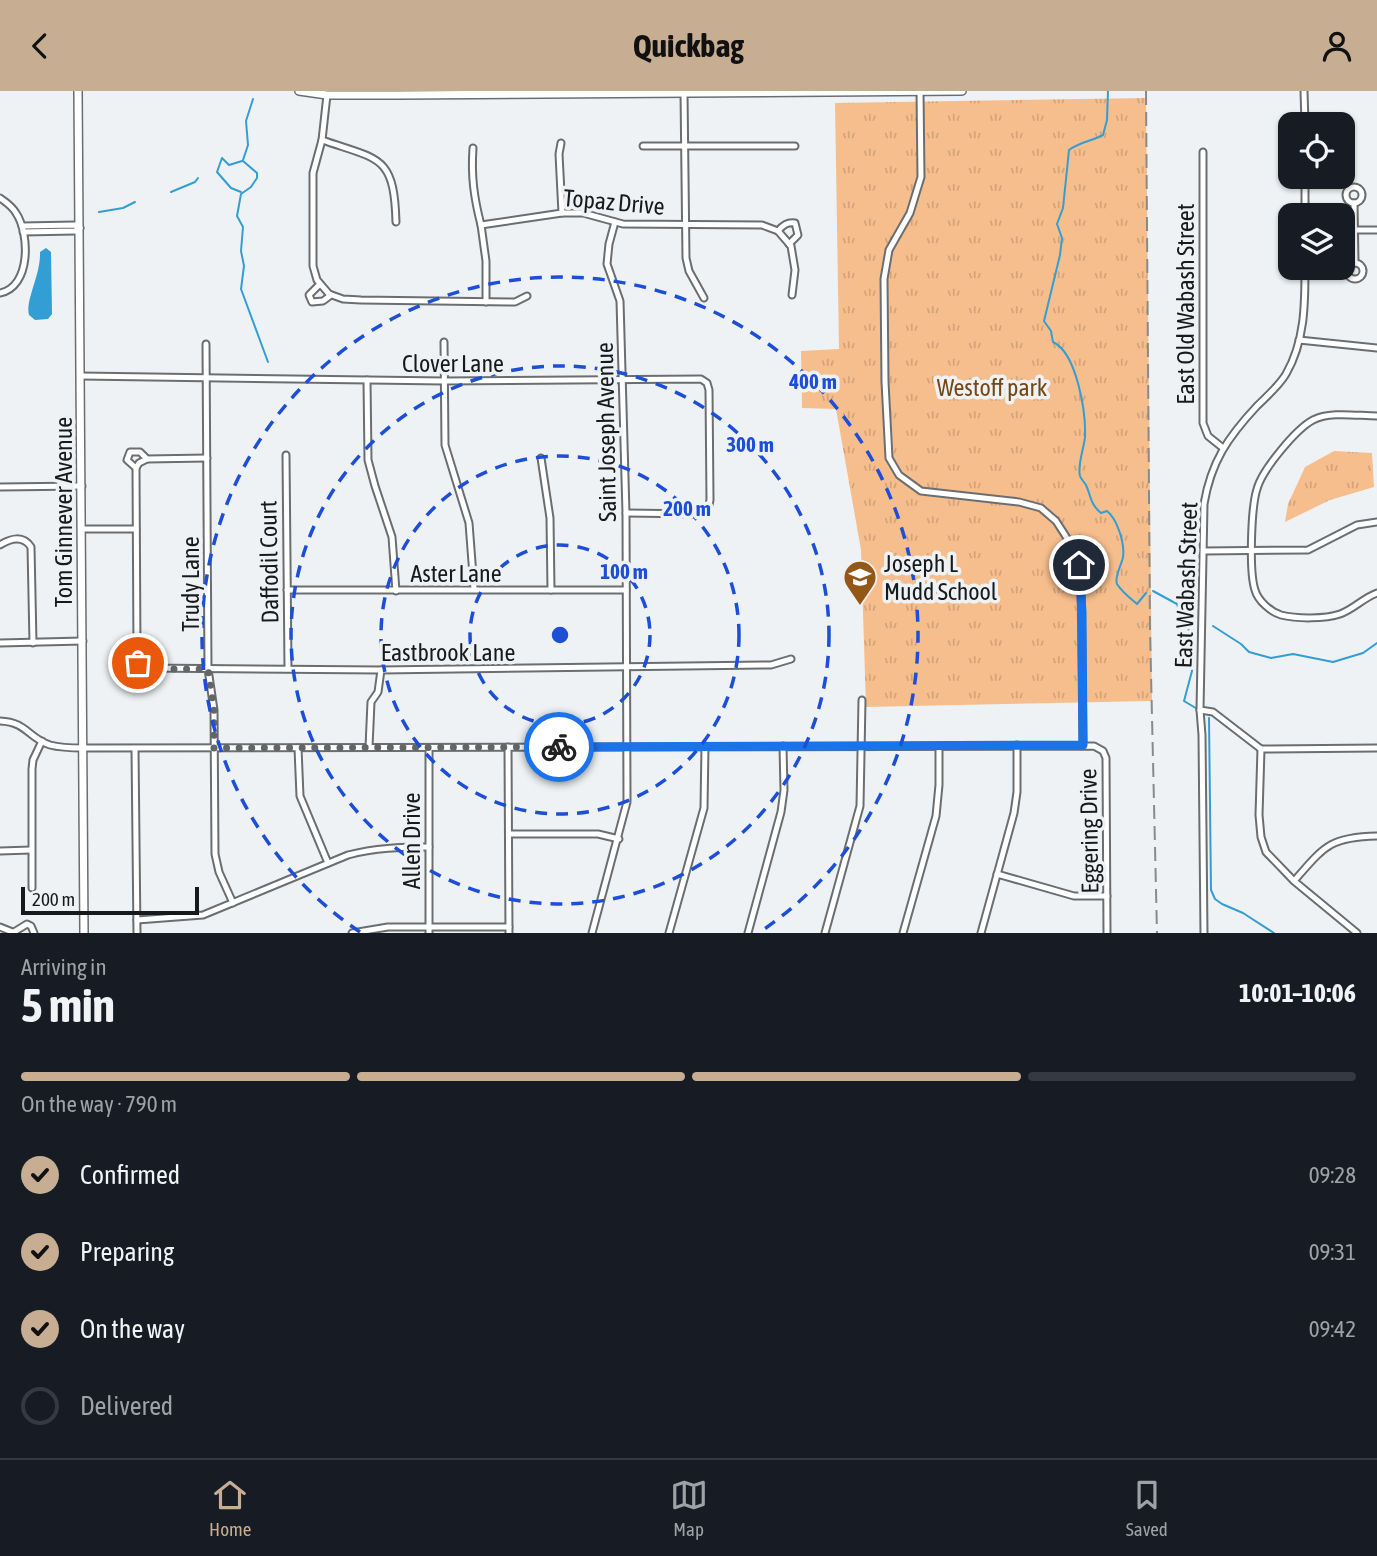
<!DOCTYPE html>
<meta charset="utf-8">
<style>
body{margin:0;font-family:"Asap Condensed",sans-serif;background:#242831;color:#f1f3f6;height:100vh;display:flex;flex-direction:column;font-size:26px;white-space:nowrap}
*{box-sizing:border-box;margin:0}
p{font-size:23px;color:#9ea1a6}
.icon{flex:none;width:38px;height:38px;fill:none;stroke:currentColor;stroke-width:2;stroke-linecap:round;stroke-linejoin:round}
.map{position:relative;height:842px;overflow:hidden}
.details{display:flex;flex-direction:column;background:#171b24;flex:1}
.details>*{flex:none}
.controls{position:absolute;left:1278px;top:21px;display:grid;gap:14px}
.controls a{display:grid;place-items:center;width:77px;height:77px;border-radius:14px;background:#171b24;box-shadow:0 2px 5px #0004;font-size:35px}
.scale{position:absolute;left:21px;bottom:18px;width:178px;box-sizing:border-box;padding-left:7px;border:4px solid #18191a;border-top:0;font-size:19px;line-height:24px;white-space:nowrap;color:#18191a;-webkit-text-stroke:5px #eef2f4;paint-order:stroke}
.pin{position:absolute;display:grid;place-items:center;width:60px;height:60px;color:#fff;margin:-30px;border:4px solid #fff;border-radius:50%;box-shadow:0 2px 7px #0007}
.courier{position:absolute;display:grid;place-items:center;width:70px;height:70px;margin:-35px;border:5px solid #1a73e8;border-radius:50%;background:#fff;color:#222;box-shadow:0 2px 9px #0007}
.headline em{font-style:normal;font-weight:700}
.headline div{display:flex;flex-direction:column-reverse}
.headline{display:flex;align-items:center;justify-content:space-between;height:119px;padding:0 21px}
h1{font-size:46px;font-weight:700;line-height:52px}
.bar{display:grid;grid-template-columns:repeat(4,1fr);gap:10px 7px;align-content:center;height:84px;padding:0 21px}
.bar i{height:9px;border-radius:5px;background:#363941}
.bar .active{background:#c7ad92}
.bar p{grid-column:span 4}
ol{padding:0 21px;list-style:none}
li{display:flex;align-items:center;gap:21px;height:77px}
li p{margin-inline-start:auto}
li .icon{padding:7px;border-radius:50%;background:#c7ad92;color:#111;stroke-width:4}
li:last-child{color:#9ea1a6}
li i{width:38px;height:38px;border:4px solid #363941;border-radius:50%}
header{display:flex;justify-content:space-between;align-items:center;height:91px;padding:0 21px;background:#c7ad92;color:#111;font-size:32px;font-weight:700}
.tabs{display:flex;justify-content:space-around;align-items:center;height:98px;border-top:2px solid #363941;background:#171b24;font-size:19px;color:#9ea1a6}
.tabs a{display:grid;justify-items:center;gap:4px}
.tabs .active{color:#c7ad92}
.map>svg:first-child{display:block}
.park{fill:url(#park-tufts)}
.water{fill:#339ed3}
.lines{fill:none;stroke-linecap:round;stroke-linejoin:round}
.stream{stroke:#339ed3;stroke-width:2}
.street-casing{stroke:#6b6e70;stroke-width:9}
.secondary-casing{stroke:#6b6e70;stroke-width:10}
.street{stroke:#fff;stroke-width:5}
.secondary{stroke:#fff;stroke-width:7}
.rail{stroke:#888b8d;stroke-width:2;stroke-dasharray:14 7;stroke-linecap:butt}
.done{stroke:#636566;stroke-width:7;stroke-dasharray:0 12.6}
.route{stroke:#1a73e8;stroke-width:9}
.ring{fill:none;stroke:#1d4ed8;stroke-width:3.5;stroke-dasharray:12 9}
.labels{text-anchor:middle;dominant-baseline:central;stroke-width:7;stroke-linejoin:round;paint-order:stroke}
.street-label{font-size:24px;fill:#18191a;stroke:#eef2f4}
.park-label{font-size:24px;fill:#774613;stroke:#eef2f4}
.poi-label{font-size:24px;fill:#18191a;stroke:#eef2f4;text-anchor:start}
.centre{fill:#1d4ed8;stroke:#eef2f4;stroke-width:3.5}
.ring-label{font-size:21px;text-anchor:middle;font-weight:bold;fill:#1d4ed8;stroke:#eef2f4;stroke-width:7;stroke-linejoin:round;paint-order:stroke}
</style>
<header><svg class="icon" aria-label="back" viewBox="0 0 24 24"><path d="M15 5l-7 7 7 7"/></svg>Quickbag<svg class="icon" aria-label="person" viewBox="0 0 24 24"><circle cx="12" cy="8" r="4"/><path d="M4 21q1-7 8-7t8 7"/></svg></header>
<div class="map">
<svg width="1377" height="842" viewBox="0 0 1377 842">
<defs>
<pattern id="park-tufts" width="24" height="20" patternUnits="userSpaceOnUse" patternTransform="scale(1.75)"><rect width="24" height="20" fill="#f7be8d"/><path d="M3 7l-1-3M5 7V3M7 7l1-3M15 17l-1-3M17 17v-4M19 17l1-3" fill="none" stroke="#d3a379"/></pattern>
</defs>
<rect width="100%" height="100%" fill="#eef2f4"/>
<g class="park">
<path d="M1146,7L1152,610L866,616L861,459L836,318L802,317L801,260L839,258L835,12Z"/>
<path d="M1334,360L1372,362L1374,396L1330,409L1285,431L1288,413L1305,376Z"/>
</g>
<path class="water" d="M46,157L51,161L52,223L48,228L35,229L29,224C25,209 41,184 40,161Z"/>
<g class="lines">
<g class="stream">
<path d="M1108,0L1107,29L1103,44C1092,50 1080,51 1069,59L1063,117L1057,133L1062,147L1060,164L1044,230L1051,240L1053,251C1077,262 1086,322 1085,346C1084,357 1077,375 1080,385C1081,388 1084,391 1086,394C1091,405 1090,413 1101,422L1107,420C1117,428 1125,452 1123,466C1122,473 1114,486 1117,493C1121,500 1131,508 1137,513L1146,502"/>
<path d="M243,69L248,54L246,30L253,8"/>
<path d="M243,70L257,82V87L251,96L241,103L237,125L243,136L241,160L244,175L241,198L268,271"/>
<path d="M171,101L195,91L198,87"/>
<path d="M241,101L231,97L217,81L222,67L229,74L242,70"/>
<path d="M99,121L123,117L135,111"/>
<path d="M1153,500L1177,513L1183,531L1191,542L1192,580L1184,610L1199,619"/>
<path d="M1183,531L1190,526"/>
<path d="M1213,535L1241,553L1249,561L1271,567L1293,563L1333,571L1363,562L1377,552"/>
<path d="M1209,627L1211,799L1215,808L1222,813L1243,822L1274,842"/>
</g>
<defs>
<g id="street">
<path d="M920,0L921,86L910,122L889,159L884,188L885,291L889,367L899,384L921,400L1019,411L1041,417L1056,430L1065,444L1073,458L1081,491L1083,654"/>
<path d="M1304,0L1305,33"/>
<path d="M684,2L686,167L689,180L704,207"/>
<path d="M327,4L322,49L313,82V175L317,189L329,203L343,208L361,209L515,211L527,205"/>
<path d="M322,49C380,69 394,64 396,131"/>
<path d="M561,52L559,63L562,122"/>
<path d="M643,55H795"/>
<path d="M473,57C471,85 474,107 481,134"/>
<path d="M1203,61V332L1208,345L1223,357"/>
<path d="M1305,86V124"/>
<circle cx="1354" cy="104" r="8"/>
<path d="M0,107C6,111 12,115 16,122C30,143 31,196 0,202"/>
<path d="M1354,112L1355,172"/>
<path d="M22,135L75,134L80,137"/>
<path d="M1342,139H1377"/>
<path d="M778,140C783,134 787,131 795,132L798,144L789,153"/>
<path d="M23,141L75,140L80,137"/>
<circle cx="1355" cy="180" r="8"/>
<path d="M320,193L309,204L312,211L323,210L331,204"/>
<path d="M486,211V170L481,134L562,122H583L623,133L762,134L778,140L791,155L795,179L792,204"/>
<path d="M1299,249L1377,257"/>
<path d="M444,251L445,354L469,432L474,498"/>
<path d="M206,253L208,578L214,619L215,763L219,781L233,812"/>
<path d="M81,285L445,290L701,288L707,292L709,299L710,409L708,419L700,423L626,422"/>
<path d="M367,289L368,369L375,395L392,446L396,500"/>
<path d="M1377,325C1358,325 1330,320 1313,329C1296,338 1262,379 1257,398C1251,417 1249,481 1255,499C1258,510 1271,521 1281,524C1297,528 1325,528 1340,523C1354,518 1363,507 1377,502"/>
<path d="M286,364L288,577"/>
<path d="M207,367L147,368L139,372L136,377L137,562L138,572L147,577L381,579L771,574L791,568"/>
<path d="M541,367L550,427L551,499"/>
<path d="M136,377L127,369L130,361H140L147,368"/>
<path d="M0,396L82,395"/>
<path d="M82,438H136"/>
<path d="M0,454C11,447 23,444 31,456L33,552"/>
<path d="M1204,460L1308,459L1357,434L1377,431"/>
<path d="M287,499H626"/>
<path d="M0,552L83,550"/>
<path d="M137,569L131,573L129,577L131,583L136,586L147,577"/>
<path d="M1200,619L1213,621L1261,658"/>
<path d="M0,630C27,631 28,647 50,654C61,657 73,657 84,657L1094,655L1103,660L1106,667L1107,842"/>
<path d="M369,656L371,611L378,601L381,579"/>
<path d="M508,656L509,842"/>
<path d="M298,657L300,705L328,772"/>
<path d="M429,657V842"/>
<path d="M135,658L137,842"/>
<path d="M1261,658L1259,724L1261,746L1266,761L1294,790L1357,842"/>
<path d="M1261,658L1377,657"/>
<path d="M509,743H598L619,748"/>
<path d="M0,760L31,759"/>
<path d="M997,783L1074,805H1107"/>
<path d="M1294,790C1324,756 1329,746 1377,745"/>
<path d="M32,797V678L33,669L42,650"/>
<path d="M137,829L203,824L348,764C375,757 400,756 429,756"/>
<path d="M0,836L15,842"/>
<path d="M14,841L27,833L31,835L34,842"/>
<path d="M352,842L388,836H509"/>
<path d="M592,842L627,711L626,422L620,210L607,173L609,153L615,131"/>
<path d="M669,842L704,717L705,655"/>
<path d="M748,842L781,721L784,699L783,655"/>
<path d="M825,842L860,715L862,609"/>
<path d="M903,842L936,725L939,694V655"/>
<path d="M981,842L1014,722L1017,701V654"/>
<path d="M1204,842L1202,644L1200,619L1204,413C1211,371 1228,346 1257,315C1267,305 1279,295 1286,283C1305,250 1305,213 1305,177"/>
</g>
<g id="secondary">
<path d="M78,0L84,842"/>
<path d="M299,0L327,4H398L962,0"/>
</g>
</defs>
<use href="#street" class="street-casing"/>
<use href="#secondary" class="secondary-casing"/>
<use href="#street" class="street"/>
<use href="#secondary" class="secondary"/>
<path class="rail" d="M1146,0L1150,539L1157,842"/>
</g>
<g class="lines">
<path class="done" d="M138,572L147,578H208L214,619V657L559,656"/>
<path class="route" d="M559,656L1083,654L1082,521L1079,474"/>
</g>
<g class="ring">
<circle cx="560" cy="544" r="90"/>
<circle cx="560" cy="544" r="179"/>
<circle cx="560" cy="544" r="269"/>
<path d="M360 841A358 358 0 1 1 760 841"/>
</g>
<defs>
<symbol id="school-pin" viewBox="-11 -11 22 30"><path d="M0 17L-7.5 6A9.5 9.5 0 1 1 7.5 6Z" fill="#935718" stroke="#eef2f4"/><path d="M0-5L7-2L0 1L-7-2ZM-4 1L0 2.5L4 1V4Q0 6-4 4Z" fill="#fff"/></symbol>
</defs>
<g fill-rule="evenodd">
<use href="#school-pin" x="841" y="467" width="38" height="52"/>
</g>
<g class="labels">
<g class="street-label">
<text transform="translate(614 111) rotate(5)">Topaz Drive</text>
<text transform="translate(1185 213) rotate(-90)">East Old Wabash Street</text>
<text x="453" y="272">Clover Lane</text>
<text transform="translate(606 341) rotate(-91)">Saint Joseph Avenue</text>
<text transform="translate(63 421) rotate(-90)">Tom Ginnever Avenue</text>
<text transform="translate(269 471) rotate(-91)">Daffodil Court</text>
<text x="456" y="482">Aster Lane</text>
<text transform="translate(190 493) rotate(-90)">Trudy Lane</text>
<text transform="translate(1186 494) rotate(-88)">East Wabash Street</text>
<text x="448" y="561">Eastbrook Lane</text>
<text transform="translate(1089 740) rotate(-91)">Eggering Drive</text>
<text transform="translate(411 750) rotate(-90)">Allen Drive</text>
</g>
<g class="park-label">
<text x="992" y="296">Westoff park</text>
</g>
<g class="poi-label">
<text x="884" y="472">Joseph L<tspan x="884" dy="28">Mudd School</tspan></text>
</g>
</g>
<circle cx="560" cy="544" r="10" class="centre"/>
<g class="ring-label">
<text x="813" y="298">400 m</text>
<text x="750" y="361">300 m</text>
<text x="687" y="425">200 m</text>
<text x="624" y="488">100 m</text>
</g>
</svg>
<div class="controls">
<a><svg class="icon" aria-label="locate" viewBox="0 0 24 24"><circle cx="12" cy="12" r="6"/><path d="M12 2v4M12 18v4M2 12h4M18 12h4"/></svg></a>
<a><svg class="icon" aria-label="layers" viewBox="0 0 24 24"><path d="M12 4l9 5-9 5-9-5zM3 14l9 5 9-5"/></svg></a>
</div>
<div class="scale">200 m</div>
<div class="pin" style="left:138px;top:572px;background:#ea580c"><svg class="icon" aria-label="bag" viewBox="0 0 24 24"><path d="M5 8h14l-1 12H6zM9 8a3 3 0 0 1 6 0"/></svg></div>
<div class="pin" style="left:1079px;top:474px;background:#1f2937"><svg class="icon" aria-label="home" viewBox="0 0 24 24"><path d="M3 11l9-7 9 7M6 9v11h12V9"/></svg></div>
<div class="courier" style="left:559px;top:656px"><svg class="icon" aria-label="bike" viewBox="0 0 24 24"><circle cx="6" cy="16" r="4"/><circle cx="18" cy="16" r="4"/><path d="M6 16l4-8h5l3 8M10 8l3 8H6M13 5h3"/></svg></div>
</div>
<section class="details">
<div class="headline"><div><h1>5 min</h1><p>Arriving in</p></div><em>10:01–10:06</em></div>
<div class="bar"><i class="active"></i><i class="active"></i><i class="active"></i><i></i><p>On the way · 790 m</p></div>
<ol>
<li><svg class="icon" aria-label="check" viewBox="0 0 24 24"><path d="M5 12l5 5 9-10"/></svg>Confirmed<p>09:28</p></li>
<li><svg class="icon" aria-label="check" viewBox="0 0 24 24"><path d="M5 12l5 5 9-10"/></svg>Preparing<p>09:31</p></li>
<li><svg class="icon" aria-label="check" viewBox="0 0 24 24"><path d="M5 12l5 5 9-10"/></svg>On the way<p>09:42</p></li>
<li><i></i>Delivered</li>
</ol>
</section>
<nav class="tabs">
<a class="active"><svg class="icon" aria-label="home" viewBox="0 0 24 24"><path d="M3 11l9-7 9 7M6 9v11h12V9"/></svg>Home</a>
<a><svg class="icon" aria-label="map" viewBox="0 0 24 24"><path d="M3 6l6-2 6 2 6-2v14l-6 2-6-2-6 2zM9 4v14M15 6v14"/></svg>Map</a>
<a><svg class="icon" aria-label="saved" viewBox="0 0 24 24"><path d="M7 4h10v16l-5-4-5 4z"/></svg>Saved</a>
</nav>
